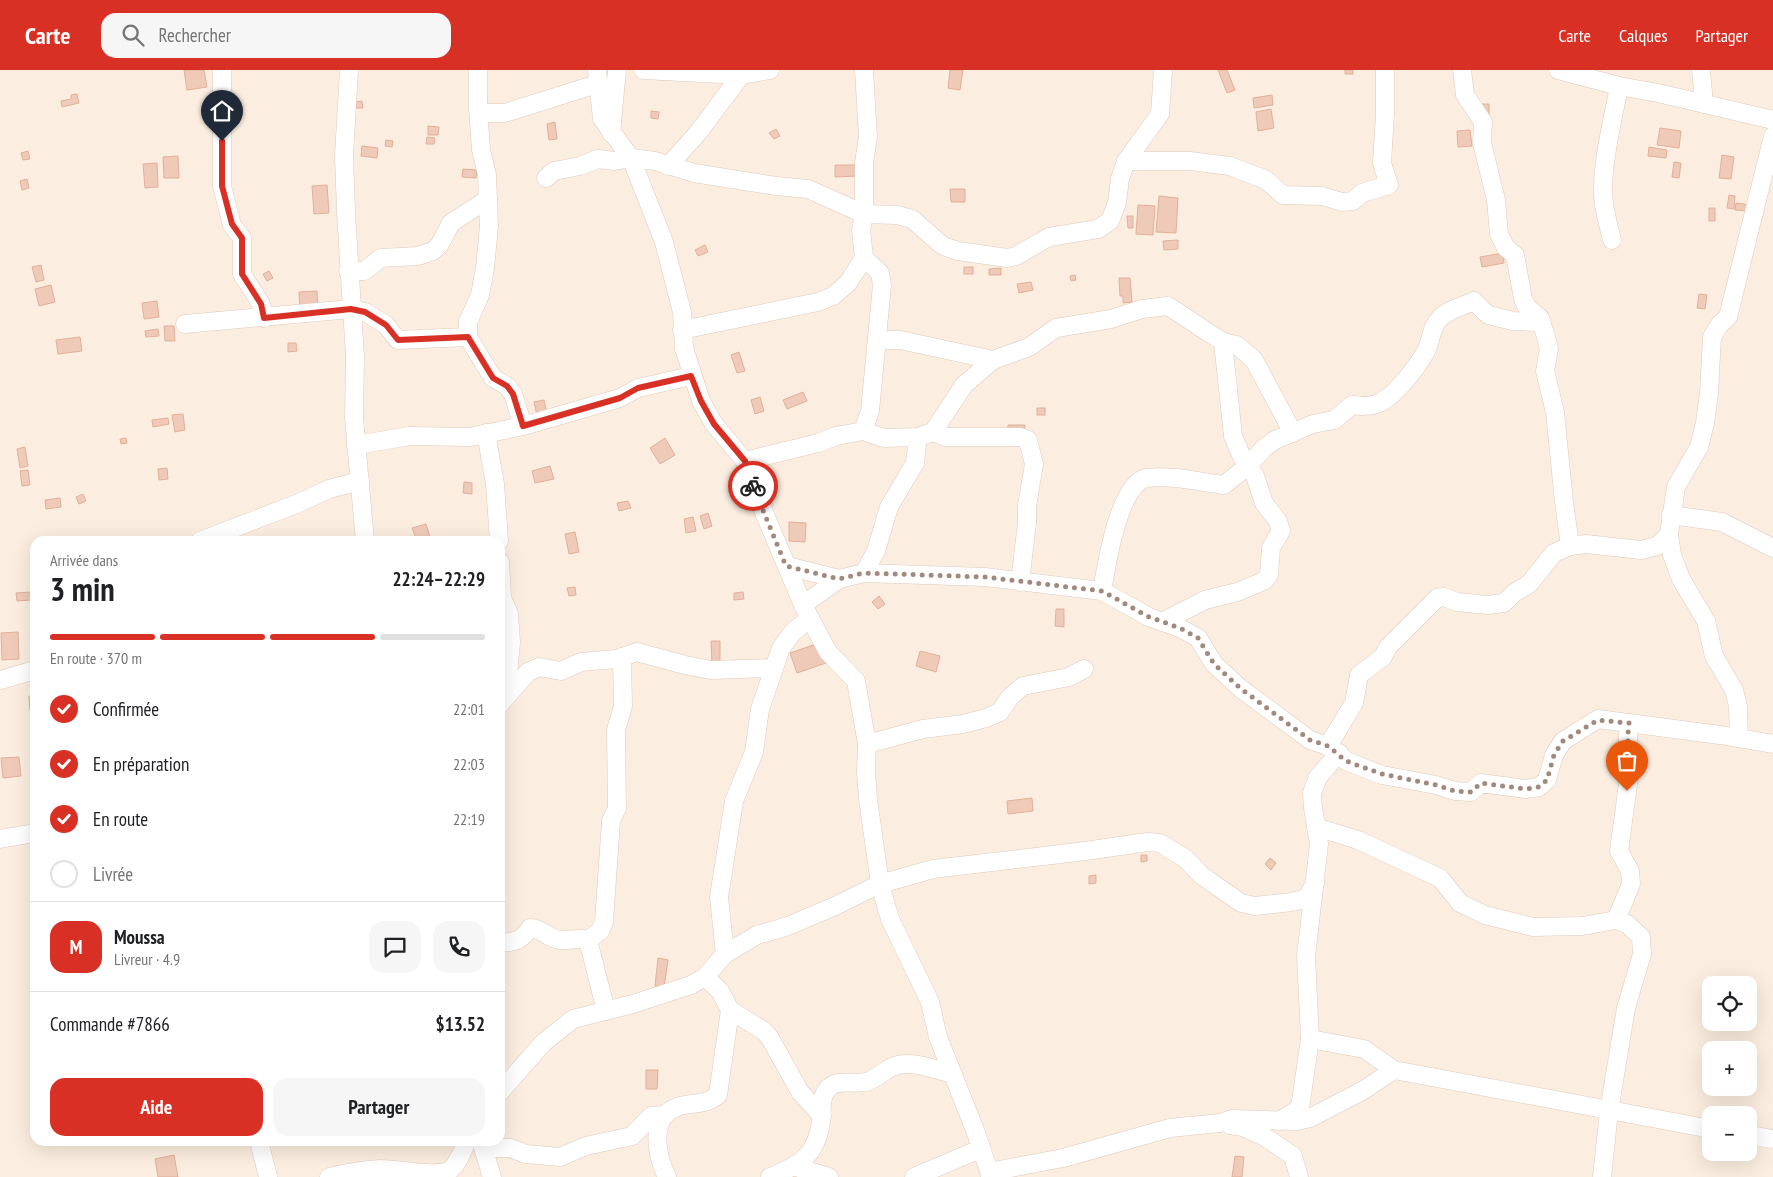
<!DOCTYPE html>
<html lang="fr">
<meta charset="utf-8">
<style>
body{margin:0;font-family:"PT Sans Narrow",sans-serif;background:#f6f6f6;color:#202124;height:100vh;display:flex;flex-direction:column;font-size:19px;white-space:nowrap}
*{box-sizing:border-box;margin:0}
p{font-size:16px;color:#757577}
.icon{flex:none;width:28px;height:28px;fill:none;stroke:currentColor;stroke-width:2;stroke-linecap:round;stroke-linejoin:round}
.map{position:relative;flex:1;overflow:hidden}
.sheet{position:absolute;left:30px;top:466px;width:475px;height:610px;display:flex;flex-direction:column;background:#fff;border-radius:15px;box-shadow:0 5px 20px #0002}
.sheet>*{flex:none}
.fabs{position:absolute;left:1702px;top:906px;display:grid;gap:10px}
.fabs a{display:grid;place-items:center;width:55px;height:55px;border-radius:10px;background:#fff;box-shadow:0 5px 20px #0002;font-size:25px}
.pin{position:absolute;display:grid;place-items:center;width:42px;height:42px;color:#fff;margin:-51px -21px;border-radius:50% 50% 50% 0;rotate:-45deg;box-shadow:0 0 5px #0007}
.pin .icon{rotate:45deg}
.courier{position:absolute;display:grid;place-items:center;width:50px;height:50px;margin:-25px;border:4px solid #d93025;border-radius:50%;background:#fff;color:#222;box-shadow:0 1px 6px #0007}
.headline em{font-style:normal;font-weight:700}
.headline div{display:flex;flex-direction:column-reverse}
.headline{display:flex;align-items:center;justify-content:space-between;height:85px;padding:0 20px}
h1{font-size:32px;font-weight:700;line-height:38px}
.bar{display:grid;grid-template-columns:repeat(4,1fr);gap:8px 5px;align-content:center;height:60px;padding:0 20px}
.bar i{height:6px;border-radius:4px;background:#e0e0e0}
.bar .active{background:#d93025}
.bar p{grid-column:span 4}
.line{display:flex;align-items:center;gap:12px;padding:0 20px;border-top:1px solid #e0e0e0}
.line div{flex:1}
.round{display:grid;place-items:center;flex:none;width:52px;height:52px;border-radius:15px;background:#f6f6f6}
ol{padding:0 20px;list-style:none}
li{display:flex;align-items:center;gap:15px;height:55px}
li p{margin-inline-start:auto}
li .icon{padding:5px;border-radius:50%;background:#d93025;color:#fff;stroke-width:4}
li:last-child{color:#757577}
li i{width:28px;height:28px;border:2px solid #e0e0e0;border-radius:50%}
.cta{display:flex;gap:10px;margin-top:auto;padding:10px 20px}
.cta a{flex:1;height:58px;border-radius:15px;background:#d93025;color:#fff;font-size:20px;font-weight:700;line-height:58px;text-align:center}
.cta a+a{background:#f6f6f6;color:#202124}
header{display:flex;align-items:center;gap:30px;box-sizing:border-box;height:70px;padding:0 25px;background:#d93025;color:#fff}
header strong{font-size:24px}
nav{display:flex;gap:28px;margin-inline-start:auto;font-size:18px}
.search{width:350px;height:45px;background:#f6f6f6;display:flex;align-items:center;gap:12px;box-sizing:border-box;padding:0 18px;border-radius:15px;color:#757577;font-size:19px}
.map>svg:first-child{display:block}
.building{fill:#efcab8;stroke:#e1b099}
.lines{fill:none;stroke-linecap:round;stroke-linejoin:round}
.minor-casing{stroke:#decabc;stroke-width:19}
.minor{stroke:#fff;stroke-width:18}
.done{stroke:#a18a7d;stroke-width:5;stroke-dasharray:0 9}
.route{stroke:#d93025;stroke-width:6}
</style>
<header>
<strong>Carte</strong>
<div class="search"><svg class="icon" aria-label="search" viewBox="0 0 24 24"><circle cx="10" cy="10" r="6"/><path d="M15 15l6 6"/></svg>Rechercher</div>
<nav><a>Carte</a><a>Calques</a><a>Partager</a></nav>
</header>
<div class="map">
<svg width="1773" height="1107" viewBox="0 0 1773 1107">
<rect width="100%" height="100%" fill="#fbeee0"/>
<g class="building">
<path d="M184,0H204L207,17L187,20Z"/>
<path d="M950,0H963L960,20L948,18Z"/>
<path d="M1218,0H1227L1235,20L1227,23Z"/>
<rect x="1345" y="0" width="8" height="4"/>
<path d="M77,24L79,33L62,37L61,31L71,29V25Z"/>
<path d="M1272,25L1273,35L1254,38L1253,28Z"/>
<path d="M362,31L363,38H354L353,32Z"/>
<path d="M1482,34H1489V45H1483Z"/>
<path d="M1271,39L1274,58L1258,61L1256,42Z"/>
<path d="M651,41L659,42L658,49L651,48Z"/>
<path d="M555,52L557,69L549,70L547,54Z"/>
<path d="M428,56L439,57L438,65H428Z"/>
<path d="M1660,58L1681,61L1679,78L1657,75Z"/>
<path d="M776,59L780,66L774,69L769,63Z"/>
<path d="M1470,60L1472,76L1458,77L1457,61Z"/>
<path d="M427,67L435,68L434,74H426Z"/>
<path d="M386,70L393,71L392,77L385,76Z"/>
<path d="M362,76L378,78L377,88L361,86Z"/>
<path d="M1649,77L1667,80L1666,88L1648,86Z"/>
<path d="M28,81L30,89L23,90L21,83Z"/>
<path d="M1722,85L1734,87L1731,109L1719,108Z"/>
<path d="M178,86L179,108H164L163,87Z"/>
<path d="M1674,92L1681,93L1679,108L1672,107Z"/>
<path d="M157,93L158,117L145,118L143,94Z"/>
<path d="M835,95H856L857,106L835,107Z"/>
<path d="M463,99L477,100L476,108L462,107Z"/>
<path d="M27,109L29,118L22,120L20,111Z"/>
<path d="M327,115L329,143L314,144L312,116Z"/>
<path d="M950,119H965V132H951Z"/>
<path d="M1729,125L1735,126L1734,139L1727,138Z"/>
<path d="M1159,126L1178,128L1176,163L1156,162Z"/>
<path d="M1736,133L1750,135L1749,141L1735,140Z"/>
<path d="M1138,135L1155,136L1153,165L1136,164Z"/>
<rect x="1709" y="138" width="6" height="13"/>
<path d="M1127,146H1133V158H1128Z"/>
<path d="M1178,170V179L1164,180L1163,171Z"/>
<path d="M705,175L708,182L698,186L695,180Z"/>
<path d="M1503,183L1504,193L1482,197L1480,187Z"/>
<path d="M41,195L44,210L36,212L32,197Z"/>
<rect x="964" y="197" width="9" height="7"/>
<path d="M1001,198V205H989V199Z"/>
<path d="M269,201L273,208L267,211L263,204Z"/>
<path d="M1075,205L1076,210L1071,211L1070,206Z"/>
<path d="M1119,208H1130L1132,232L1123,233V226H1120Z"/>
<path d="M1031,212L1033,220L1019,223L1017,214Z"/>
<path d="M51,215L55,232L39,236L35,219Z"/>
<path d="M317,221L318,238L300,239L299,222Z"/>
<path d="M1699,224L1707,225L1705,239L1697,238Z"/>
<path d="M157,231L159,247L144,249L142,233Z"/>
<path d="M164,256H174L175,271H165Z"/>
<path d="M158,259L159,266L146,267L145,261Z"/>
<path d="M80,267L82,281L58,284L56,270Z"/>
<path d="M288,273H296L297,281L288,282Z"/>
<path d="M739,282L745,301L737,303L731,285Z"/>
<path d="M803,322L807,331L787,339L783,330Z"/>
<path d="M760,327L764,341L755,344L751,330Z"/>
<path d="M544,330L548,347L538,349L534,332Z"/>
<rect x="1037" y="338" width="8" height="7"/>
<path d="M183,344L185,360L175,362L172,345Z"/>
<path d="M168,348L169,354L153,357L152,350Z"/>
<path d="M1008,355H1025L1024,363H1008Z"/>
<path d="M126,368L127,373L121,374L120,369Z"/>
<path d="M665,368L675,385L660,394L650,378Z"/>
<path d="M25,377L28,396L20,398L17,379Z"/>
<path d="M550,396L554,409L535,413L532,401Z"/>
<path d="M167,398L168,409L159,410L158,399Z"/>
<path d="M28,400L30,415L22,416L20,401Z"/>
<path d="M464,412L472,413V424L463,423Z"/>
<path d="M83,424L86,431L79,434L76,427Z"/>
<path d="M60,428L61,437L46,439L45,430Z"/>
<path d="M628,431L631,438L619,441L617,433Z"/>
<path d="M708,443L712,456L704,459L700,446Z"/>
<path d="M693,447L696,461L686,463L684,449Z"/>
<path d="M789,452L806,453L805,472L789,471Z"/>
<path d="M426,454L431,470L417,471L412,458Z"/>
<path d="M575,462L579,482L569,484L565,464Z"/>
<path d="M575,517L576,525L569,526L567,518Z"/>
<path d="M30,522L31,530L17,531L16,523Z"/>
<path d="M743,522L744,529L734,530V523Z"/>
<path d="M879,526L885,534L878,539L872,532Z"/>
<path d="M1056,539H1064V557L1055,556Z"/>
<path d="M18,562L19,589L2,590L1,563Z"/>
<path d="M711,571H720V594H712Z"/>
<path d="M819,573L826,593L797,603L790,583Z"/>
<path d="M920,581L940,586L936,602L916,596Z"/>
<path d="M29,626H35V640L30,641Z"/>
<path d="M19,687L21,706L3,708L1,688Z"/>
<path d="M1032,728L1033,741L1008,744L1007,731Z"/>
<path d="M1141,785H1147V791L1141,792Z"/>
<path d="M1270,788L1276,793L1271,800L1265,794Z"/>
<path d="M1096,805V813L1089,814V806Z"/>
<path d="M658,888L668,890L664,917L655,916Z"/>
<path d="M646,1000H658L657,1019H646Z"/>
<path d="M174,1085L178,1107H158L155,1089Z"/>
<path d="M1235,1086L1244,1087L1242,1107H1232Z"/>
</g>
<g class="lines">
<defs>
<g id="minor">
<path d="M222,0V116L232,155L242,168V204L261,234L264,248"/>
<path d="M349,0L344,86L346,142L355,286L354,348L365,471"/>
<path d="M478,0V38L481,80L487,105L489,156L485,198L480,225L468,252V267L493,308L507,316L513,324L523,356"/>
<path d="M597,0L602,49L631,88L664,172L682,242L684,278L701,331L714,354L745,391L755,421L803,535L828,582L856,611L867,674L866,701L868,729L880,814L890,849L930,932L938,967L975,1060L991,1107"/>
<path d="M643,0L741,5L770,0"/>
<path d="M1462,0L1465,25L1483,52L1482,73L1496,130L1499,164L1506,178L1515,185L1523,229L1527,237L1540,248L1546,267L1549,279L1545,301L1555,342L1564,432L1570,476"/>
<path d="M1558,0L1619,16L1658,23L1773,50"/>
<path d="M1701,0L1704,34"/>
<path d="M479,43H505L597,14"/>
<path d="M611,63L617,0"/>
<path d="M1126,91H1190L1230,96L1266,110L1283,125L1322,126L1342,132L1353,131L1362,123L1389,115L1382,93L1385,44V0"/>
<path d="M668,96L697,64L745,0"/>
<path d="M546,108L554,101L580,96L598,89L614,91L631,88L655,91L694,103L776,116L808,119L864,144L897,145L912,149L943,176L958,181L1007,188L1016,186L1049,167L1098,159L1110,151L1117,133L1120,109L1126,91L1160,44L1163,0"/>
<path d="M1612,170C1608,153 1602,134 1603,116C1604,82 1613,50 1619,16"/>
<path d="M348,201H364L381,188L418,186L433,181L440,174L451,153L488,129"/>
<path d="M185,254L351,239L365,242L386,255L398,270L468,267"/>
<path d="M682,260L818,232L833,226L848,213L864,188L861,160L864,144V93L868,67L864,0"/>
<path d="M878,270H900L993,290L1029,277L1056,258L1111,249L1142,239L1168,236L1223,272L1237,275L1254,290L1293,363"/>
<path d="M863,361L870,341L882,215L880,203L864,188"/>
<path d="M933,362L964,315L993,290"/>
<path d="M486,363L495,414L499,471"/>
<path d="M356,375L410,366L470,367L523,356L620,328L638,318L691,306"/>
<path d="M745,391L818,373L836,366L863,361L884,368L918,367L933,362L945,367H1020L1028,370L1034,394L1027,436V453L1020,512"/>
<path d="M1671,445L1722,452L1773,478"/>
<path d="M200,471L299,433L329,419L360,411"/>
<path d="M500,492L502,528L509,544L511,572L506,627"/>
<path d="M787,496L839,509"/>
<path d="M864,503L876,481L889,437L915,393L918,367"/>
<path d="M1102,521C1106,497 1119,412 1147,408C1172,405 1200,412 1224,415L1249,395L1264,378L1275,370L1313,354L1334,350L1352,335C1361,336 1370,337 1379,333C1394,327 1417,297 1425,283C1432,271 1430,258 1440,248C1450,238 1462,237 1474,231L1488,245L1513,251L1541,252"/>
<path d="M803,535L839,509L864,503L985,507L1102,521L1149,547L1180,558L1198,568L1214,594L1240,618L1310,670L1328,676L1346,691L1382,705L1436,715L1455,721L1471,722L1481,713L1526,719L1539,717L1547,710L1554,685L1563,671L1598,649L1720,665L1773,674"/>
<path d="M1162,552L1205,530L1237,522L1264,511L1269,505L1271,478L1281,461L1278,451L1264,433L1255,406L1242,387L1233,366L1223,272"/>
<path d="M0,610L35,600"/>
<path d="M500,634L528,602L539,597L561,601L581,592L616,589L637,582L685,595L711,600L774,598"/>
<path d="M1739,668L1738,636L1734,620L1714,586L1706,551L1681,509L1672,485L1669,464L1676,417L1699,377L1705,353L1709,323L1712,267L1720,254L1728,247L1773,66"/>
<path d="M867,674L923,659L963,654L986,648L1000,642L1010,627L1023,616L1069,607L1084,599"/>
<path d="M1328,676L1354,633L1359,605L1383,587L1388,577L1437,528L1444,527L1457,532L1487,535L1504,533L1514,523L1529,514L1554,483L1570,476L1586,474L1641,480L1657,476L1669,464"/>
<path d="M1316,757L1358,770L1440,808L1460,833L1485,845L1533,857L1582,856L1616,850L1627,854L1641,867L1642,884L1626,938L1609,1041L1602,1107"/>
<path d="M0,769L35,763"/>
<path d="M1616,850L1631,814L1630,801L1619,781L1630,699L1627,683L1629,653"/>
<path d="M588,870L606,941"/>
<path d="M500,873C515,872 521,871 530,858C542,858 548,869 560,870C569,871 578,867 588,870L600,861L604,852L611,751L617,738L616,660L623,636L622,587"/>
<path d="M725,884L719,827L734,731L754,682L760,639L781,578L793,562L810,548"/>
<path d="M730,940L764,961L770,968L800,1022L822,1046"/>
<path d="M1310,969L1364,979L1394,1000L1711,1059"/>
<path d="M500,1022L543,973L573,949L633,934L691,915L705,907L725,884L757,865L788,856L835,836L880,814L933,799L1078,782L1148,772L1160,773L1186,789L1201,805L1241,833L1255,836L1292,832L1307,828L1315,813"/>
<path d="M1280,1051L1300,1038L1310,969L1306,886L1319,774L1313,738L1312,723L1318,707L1339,683"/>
<path d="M1230,1055L1243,1057L1265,1067L1293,1086L1299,1107"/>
<path d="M1749,1065L1773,1069"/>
<path d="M259,1071L268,1107"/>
<path d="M481,1071L492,1107"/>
<path d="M484,1078H510L526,1084L560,1087L586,1076L632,1066L651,1046L665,1045"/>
<path d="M796,1097L829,1107"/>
<path d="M989,1102L1063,1088L1170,1058L1220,1053L1232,1049L1297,1051L1310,1048L1362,1021L1394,1000"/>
<path d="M329,1107C346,1103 363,1100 380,1099C401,1099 429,1107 449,1101C458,1095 462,1081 467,1071"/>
<path d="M667,1107C657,1086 648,1048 677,1037C691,1032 705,1036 718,1025L730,940L720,921L705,907"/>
<path d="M770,1107C800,1095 816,1086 821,1052C822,1044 821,1032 824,1025C832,1006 850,1015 865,1012C873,1011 884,1001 892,997C909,989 934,999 952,1004"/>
<path d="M914,1107L980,1079"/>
</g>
</defs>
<use href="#minor" class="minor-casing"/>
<use href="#minor" class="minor"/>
</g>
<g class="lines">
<path class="done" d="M753,416L786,496L839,509L864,503L985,507L1102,521L1149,547L1180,558L1198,568L1214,594L1240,618L1310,670L1328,676L1346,691L1382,704L1436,715L1455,721L1471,722L1481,713L1526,719L1539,717L1547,710L1554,685L1563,671L1598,650L1629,653C1626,676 1631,698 1627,721"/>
<path class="route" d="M222,71V116L232,154L242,168V204L261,234L264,248L351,239L365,242L386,255L398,270L468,267L493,308L507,316L513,324L523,356L620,328L638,318L691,306L701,331L714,354L745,391L753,416"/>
</g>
</svg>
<div class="fabs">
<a><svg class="icon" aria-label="locate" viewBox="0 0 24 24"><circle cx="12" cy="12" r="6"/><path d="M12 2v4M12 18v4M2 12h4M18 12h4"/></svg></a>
<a>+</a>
<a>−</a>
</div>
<div class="pin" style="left:1627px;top:721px;background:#ea580c"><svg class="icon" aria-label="bag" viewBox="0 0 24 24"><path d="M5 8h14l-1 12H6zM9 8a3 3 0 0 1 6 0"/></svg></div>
<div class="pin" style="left:222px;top:71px;background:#1f2937"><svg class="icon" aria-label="home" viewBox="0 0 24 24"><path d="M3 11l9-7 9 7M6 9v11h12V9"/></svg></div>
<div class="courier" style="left:753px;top:416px"><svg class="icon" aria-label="bike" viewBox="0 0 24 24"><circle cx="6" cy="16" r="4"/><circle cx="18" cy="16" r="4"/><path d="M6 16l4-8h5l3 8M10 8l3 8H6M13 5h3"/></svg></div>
<section class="sheet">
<div class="headline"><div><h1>3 min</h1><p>Arrivée dans</p></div><em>22:24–22:29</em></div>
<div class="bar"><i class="active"></i><i class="active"></i><i class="active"></i><i></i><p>En route · 370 m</p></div>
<ol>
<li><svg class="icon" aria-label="check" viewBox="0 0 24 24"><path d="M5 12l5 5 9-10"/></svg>Confirmée<p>22:01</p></li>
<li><svg class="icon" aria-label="check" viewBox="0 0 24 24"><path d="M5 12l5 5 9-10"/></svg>En préparation<p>22:03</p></li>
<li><svg class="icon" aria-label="check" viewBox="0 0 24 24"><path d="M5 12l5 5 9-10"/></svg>En route<p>22:19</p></li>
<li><i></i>Livrée</li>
</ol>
<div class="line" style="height:90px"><b class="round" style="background:#d93025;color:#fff">M</b><div><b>Moussa</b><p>Livreur · 4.9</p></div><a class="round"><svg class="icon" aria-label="chat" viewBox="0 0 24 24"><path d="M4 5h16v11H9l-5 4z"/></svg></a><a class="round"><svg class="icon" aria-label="phone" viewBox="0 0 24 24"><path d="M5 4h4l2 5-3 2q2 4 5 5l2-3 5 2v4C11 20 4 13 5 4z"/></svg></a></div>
<div class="line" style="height:65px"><div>Commande #7866</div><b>$13.52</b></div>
<div class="cta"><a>Aide</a><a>Partager</a></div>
</section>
</div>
